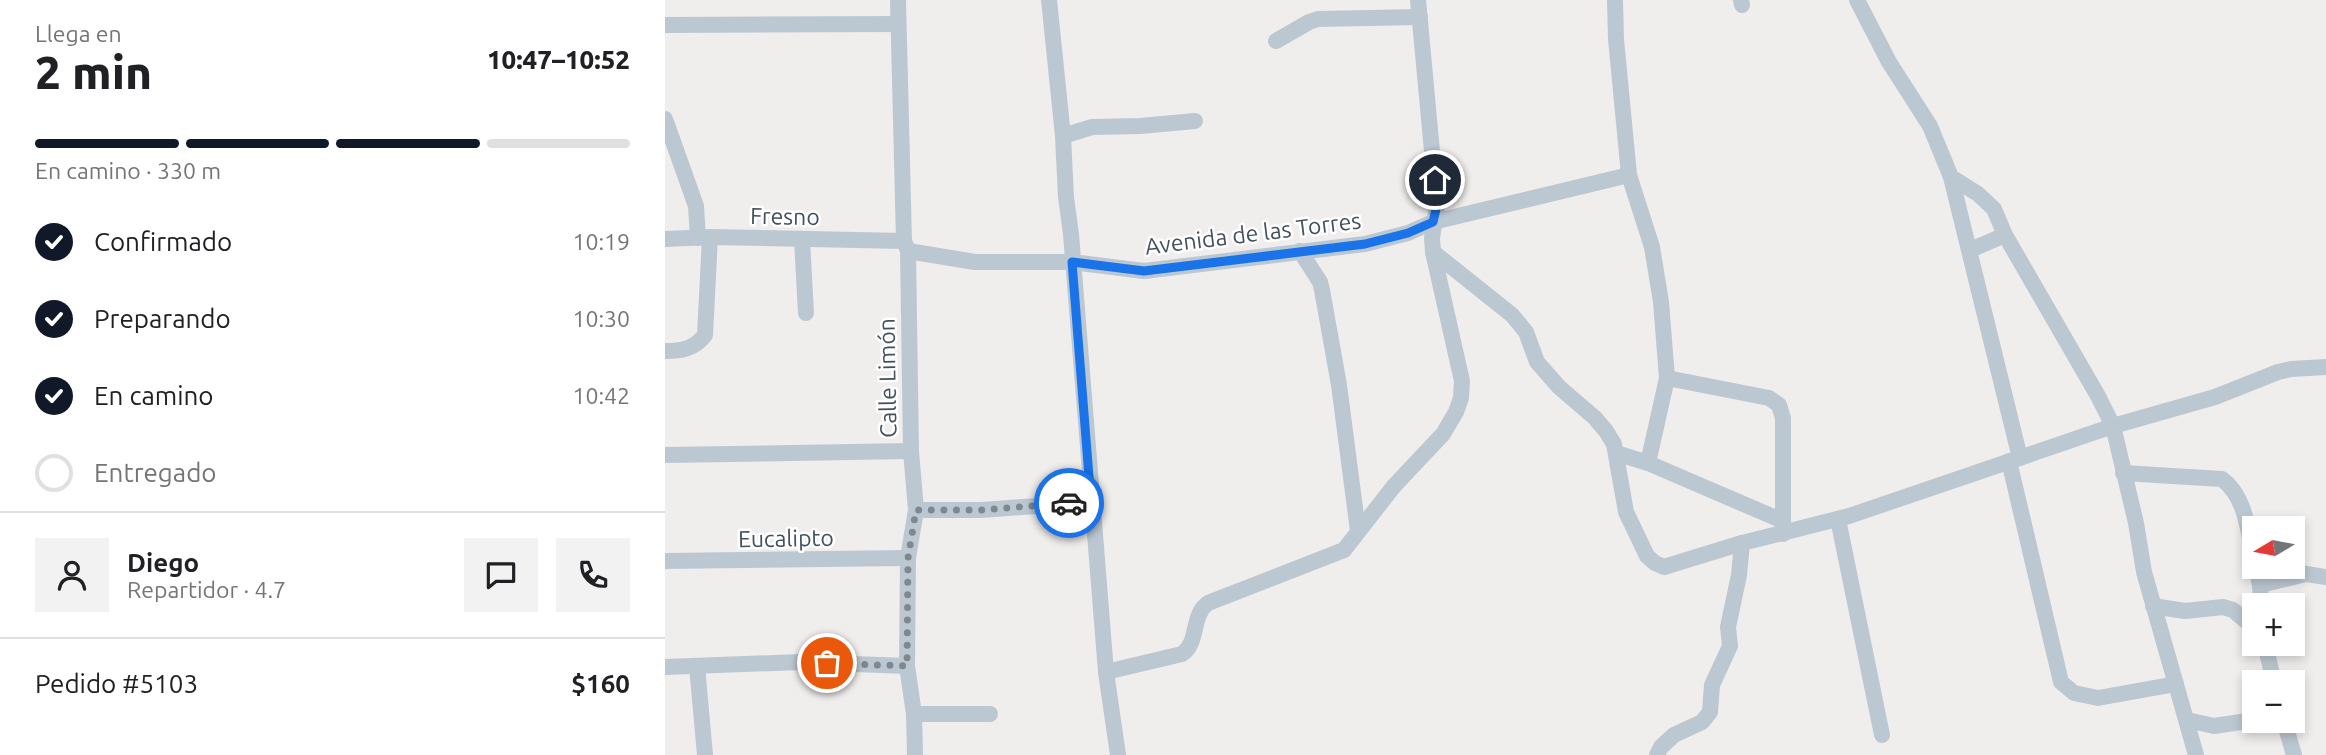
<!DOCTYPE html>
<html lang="es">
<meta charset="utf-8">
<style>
body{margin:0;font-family:Ubuntu,sans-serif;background:#f2f2f2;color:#202124;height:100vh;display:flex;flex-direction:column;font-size:26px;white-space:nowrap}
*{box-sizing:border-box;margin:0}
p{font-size:23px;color:#757577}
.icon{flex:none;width:38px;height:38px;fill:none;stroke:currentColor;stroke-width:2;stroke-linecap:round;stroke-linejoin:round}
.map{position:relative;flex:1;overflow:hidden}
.side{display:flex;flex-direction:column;background:#fff;width:665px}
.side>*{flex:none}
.needle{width:46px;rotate:260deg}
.controls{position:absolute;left:1577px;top:516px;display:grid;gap:14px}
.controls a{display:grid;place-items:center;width:63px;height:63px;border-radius:0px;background:#fff;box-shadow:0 4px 10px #0003;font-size:35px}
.pin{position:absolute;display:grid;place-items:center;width:60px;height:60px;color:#fff;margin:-30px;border:4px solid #fff;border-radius:50%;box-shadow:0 2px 7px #0007}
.courier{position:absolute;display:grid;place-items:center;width:70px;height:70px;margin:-35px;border:5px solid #1a73e8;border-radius:50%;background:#fff;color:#222;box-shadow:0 2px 9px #0007}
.head em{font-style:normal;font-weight:800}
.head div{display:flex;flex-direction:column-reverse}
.head{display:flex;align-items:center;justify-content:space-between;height:119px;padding:0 35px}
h1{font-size:46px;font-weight:800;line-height:52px}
.bar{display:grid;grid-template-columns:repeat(4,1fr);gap:10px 7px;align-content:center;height:84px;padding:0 35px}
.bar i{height:9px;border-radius:5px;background:#e0e0e0}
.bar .selected{background:#111827}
.bar p{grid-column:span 4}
.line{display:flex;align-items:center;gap:18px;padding:0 35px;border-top:2px solid #e0e0e0}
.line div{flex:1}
.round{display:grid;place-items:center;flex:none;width:74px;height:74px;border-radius:0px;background:#f2f2f2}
ol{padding:0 35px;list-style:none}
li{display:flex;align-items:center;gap:21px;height:77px}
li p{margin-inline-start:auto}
li .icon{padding:7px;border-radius:50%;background:#111827;color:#fff;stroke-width:4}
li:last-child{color:#757577}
li i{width:38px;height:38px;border:4px solid #e0e0e0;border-radius:50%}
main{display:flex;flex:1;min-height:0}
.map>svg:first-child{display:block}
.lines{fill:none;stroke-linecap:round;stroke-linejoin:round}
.street{stroke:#bcc8d1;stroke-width:16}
.done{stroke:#80888f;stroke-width:7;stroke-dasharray:0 12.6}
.route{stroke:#1a73e8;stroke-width:9}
.labels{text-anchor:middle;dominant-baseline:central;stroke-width:5;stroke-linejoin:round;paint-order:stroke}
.street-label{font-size:23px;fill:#44515c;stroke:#fff}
</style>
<main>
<section class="side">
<div class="head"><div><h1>2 min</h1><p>Llega en</p></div><em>10:47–10:52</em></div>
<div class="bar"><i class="selected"></i><i class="selected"></i><i class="selected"></i><i></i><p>En camino · 330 m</p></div>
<ol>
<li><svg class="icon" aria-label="check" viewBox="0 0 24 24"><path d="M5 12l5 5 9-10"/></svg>Confirmado<p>10:19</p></li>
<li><svg class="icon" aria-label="check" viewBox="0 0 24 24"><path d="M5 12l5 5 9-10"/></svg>Preparando<p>10:30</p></li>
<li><svg class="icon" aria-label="check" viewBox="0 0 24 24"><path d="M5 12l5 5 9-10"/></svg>En camino<p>10:42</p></li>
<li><i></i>Entregado</li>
</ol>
<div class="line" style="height:126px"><a class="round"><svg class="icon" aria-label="person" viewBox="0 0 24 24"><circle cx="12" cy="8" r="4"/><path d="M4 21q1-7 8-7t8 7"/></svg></a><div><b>Diego</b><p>Repartidor · 4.7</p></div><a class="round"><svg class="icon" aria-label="chat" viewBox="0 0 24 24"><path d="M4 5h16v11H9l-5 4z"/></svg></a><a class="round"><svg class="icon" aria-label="phone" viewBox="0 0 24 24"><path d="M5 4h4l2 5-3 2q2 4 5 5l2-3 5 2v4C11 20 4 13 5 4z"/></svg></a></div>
<div class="line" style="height:91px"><div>Pedido #5103</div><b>$160</b></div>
</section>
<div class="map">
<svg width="1661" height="755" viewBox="0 0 1661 755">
<rect width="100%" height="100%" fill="#f0eded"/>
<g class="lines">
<g class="street">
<path d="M233,0L239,241L243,251L246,451L251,510L243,558L242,666L249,714L250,755"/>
<path d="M384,0L398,136L401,197L406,234L441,672L453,755"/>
<path d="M950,0L951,39L964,175L987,247L996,302L1002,378L983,463"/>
<path d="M1076,0L1077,5"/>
<path d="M1192,0L1224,62L1265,126L1286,177L1313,194L1329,209L1340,235L1433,396L1448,426L1471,523L1479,572L1531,755"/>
<path d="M0,25L233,24"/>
<path d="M611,41L644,22L653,19L755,17"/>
<path d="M0,119L31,206L33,238"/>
<path d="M398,136L427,127L475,126L530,121"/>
<path d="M1286,177L1355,458"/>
<path d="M0,239L45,237L239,241"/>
<path d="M137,240L141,313"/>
<path d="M1305,250L1340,235"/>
<path d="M243,251L310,262H407L479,271L700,244L743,233L768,222L964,175"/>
<path d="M635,251L655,282L657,290L674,385L693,531"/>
<path d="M768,252L847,315L861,332L872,362L894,387L930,418L941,431L949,444L961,512L982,556L990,563L999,567L1077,543L1184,516L1448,426L1550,397L1613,372L1626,369L1661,367"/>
<path d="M0,351C17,351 29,349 40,335L45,237"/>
<path d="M1002,378L1104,398L1114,405L1118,418V534"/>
<path d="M951,453L983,463L1118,521"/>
<path d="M0,455L246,451"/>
<path d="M1344,461L1396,682L1409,693L1433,698L1511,684"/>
<path d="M1458,473L1557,479C1581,497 1583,531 1589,559"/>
<path d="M251,510H316L427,502"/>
<path d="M1173,519L1217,735"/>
<path d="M0,561L243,558"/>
<path d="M1591,567L1595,585L1596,606"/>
<path d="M1595,585L1641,574L1661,577"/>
<path d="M1488,606L1520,611L1558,607L1568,610L1589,628"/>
<path d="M1600,644L1609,682"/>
<path d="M32,666L40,755"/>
<path d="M0,667L136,662L242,666"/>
<path d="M441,672L517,654C534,643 526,615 543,603L679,550L729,486L778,434L791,412L796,398L797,381L768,252L767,238L772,205L753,0"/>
<path d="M249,714H325"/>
<path d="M1522,720L1549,726L1589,720"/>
<path d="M1619,721L1629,755"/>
<path d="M992,755L996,747L1009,735L1037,722L1045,712L1047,685L1065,646L1063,627L1074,575L1077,543"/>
</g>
</g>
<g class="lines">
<path class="done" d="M162,663L242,666L243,558L251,510H316L404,503"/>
<path class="route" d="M404,503L426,502L407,262L479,271L700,244L743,233L768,222L772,205L770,180"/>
</g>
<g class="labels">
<g class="street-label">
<text transform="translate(120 216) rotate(1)">Fresno</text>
<text transform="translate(588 233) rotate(-7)">Avenida de las Torres</text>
<text transform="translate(222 378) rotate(-91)">Calle Limón</text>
<text transform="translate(121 538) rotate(-1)">Eucalipto</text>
</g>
</g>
</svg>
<div class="controls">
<a><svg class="needle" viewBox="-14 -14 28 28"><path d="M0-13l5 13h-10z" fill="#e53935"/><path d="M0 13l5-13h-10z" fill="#757577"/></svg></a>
<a>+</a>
<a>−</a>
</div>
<div class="pin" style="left:162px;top:663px;background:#ea580c"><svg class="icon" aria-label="bag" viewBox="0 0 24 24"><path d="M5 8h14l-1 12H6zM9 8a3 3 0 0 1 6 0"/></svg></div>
<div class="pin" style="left:770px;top:180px;background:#1f2937"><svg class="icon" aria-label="home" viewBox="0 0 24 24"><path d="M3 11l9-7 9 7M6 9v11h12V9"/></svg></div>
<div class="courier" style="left:404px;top:503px"><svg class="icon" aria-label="car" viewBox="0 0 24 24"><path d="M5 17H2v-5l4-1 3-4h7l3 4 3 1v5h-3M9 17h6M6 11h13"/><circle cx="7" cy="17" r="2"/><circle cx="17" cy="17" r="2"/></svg></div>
</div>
</main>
